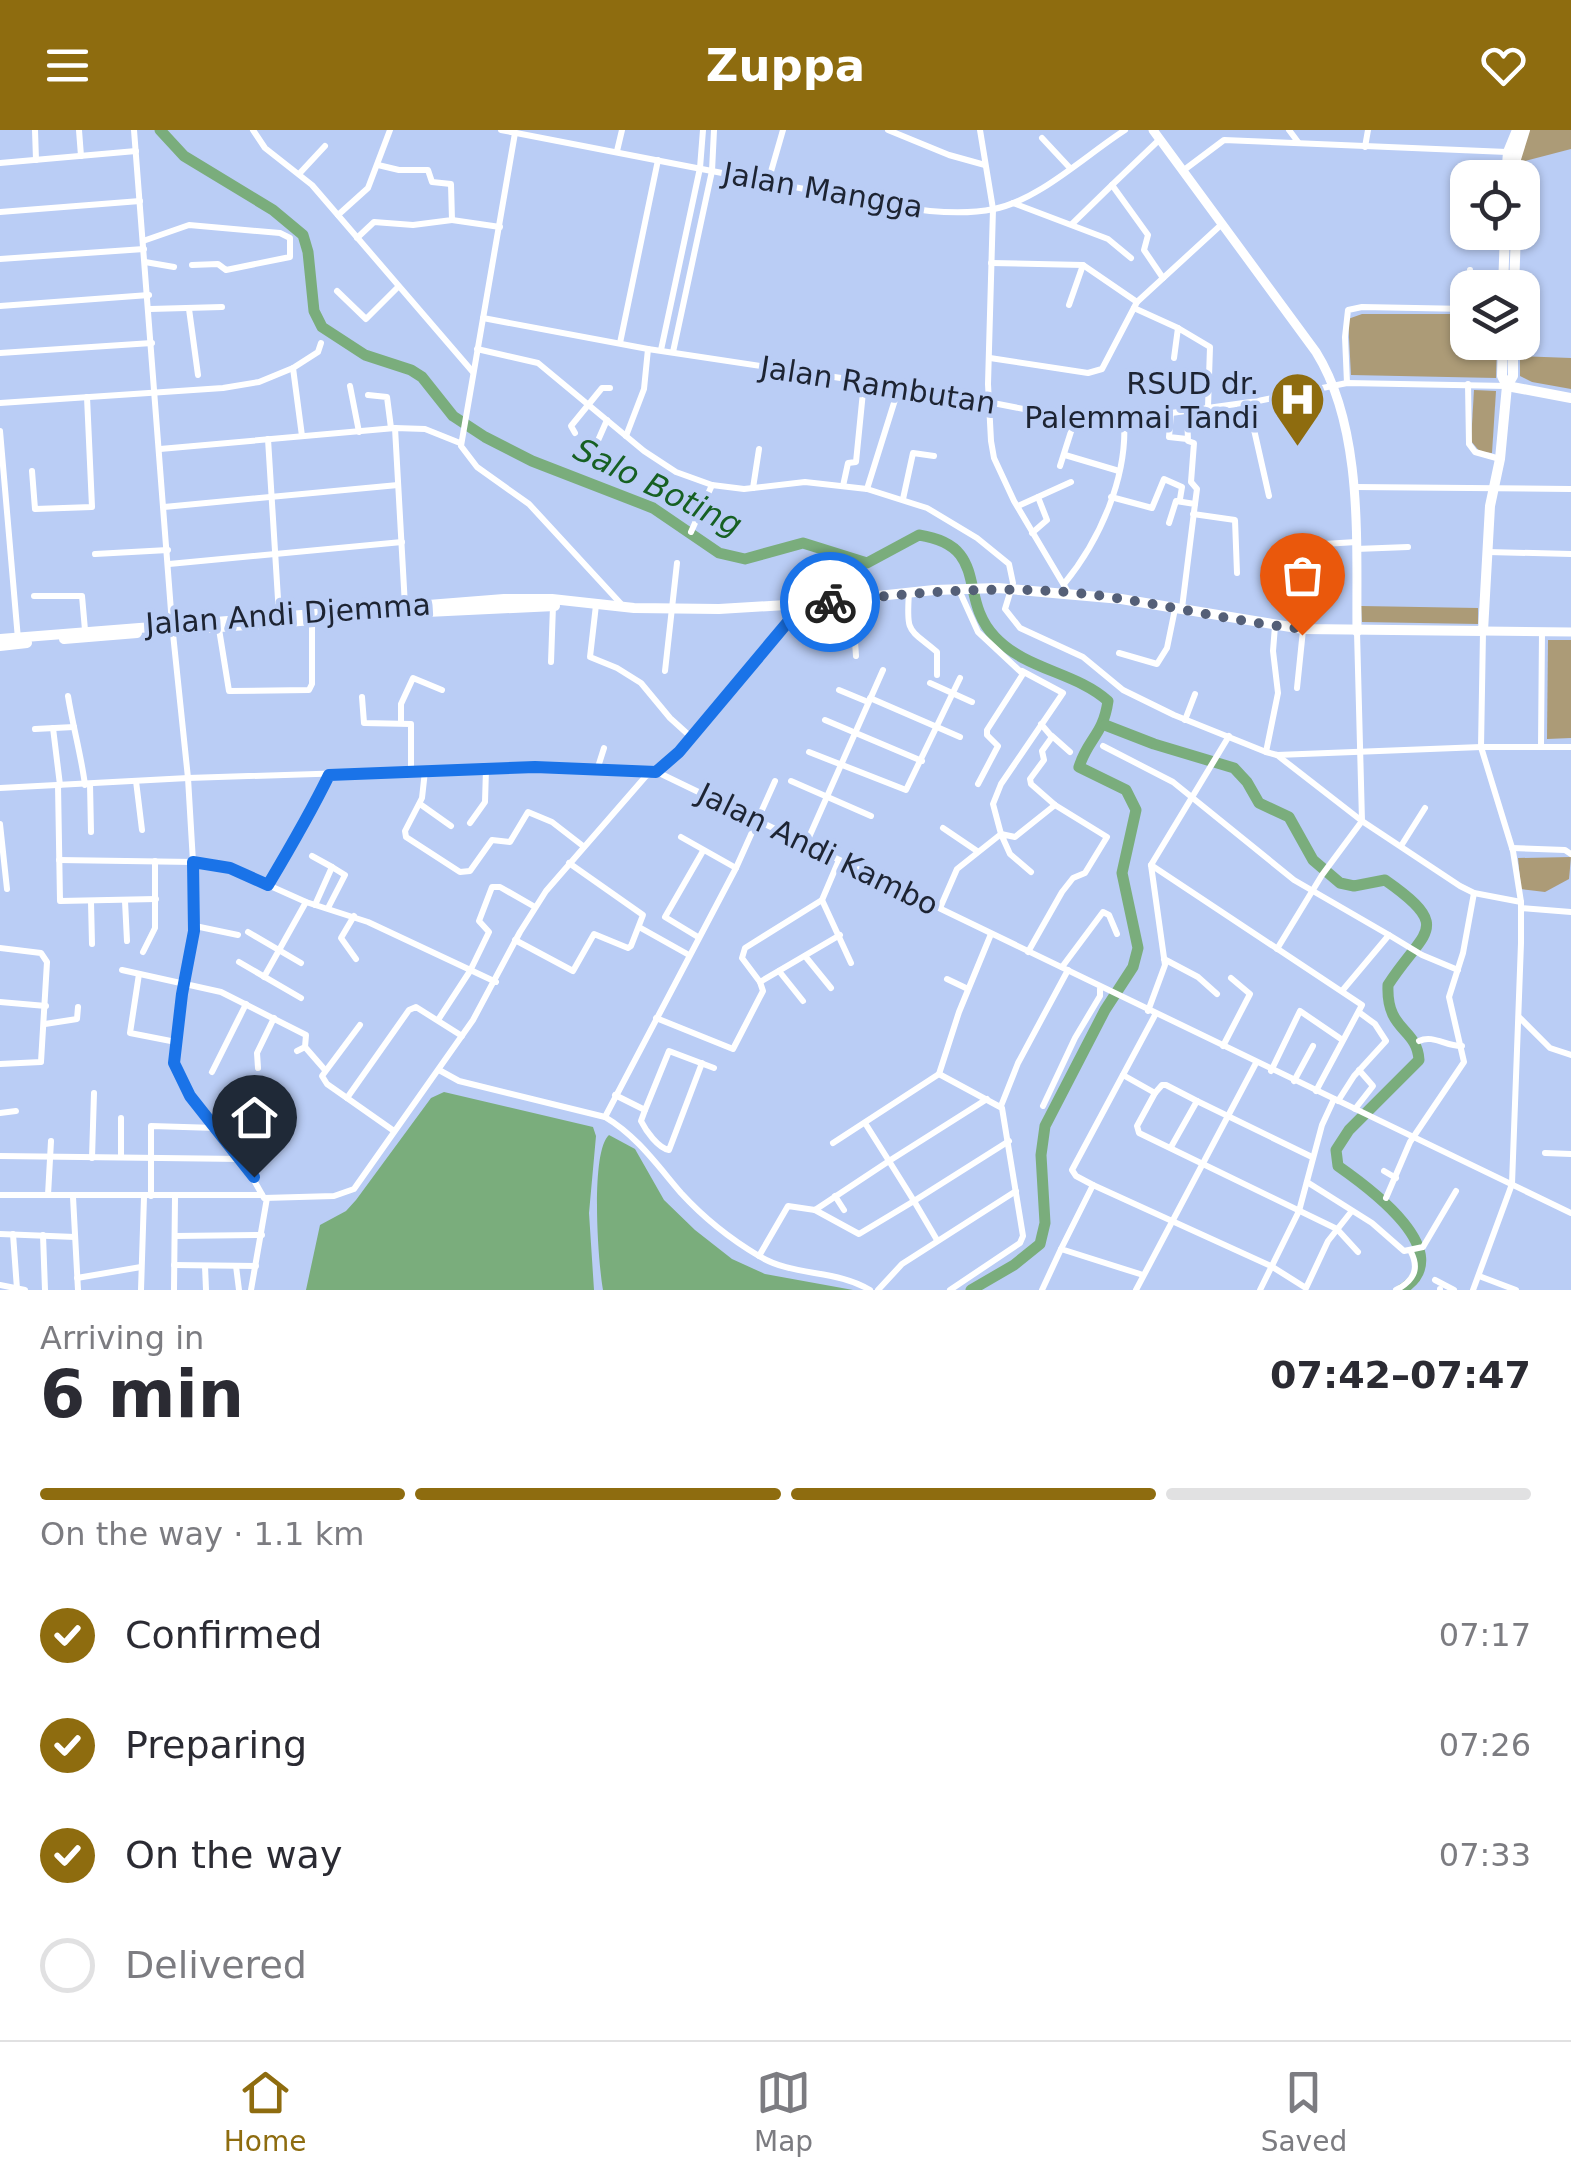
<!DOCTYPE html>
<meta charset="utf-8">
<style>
body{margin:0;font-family:"DejaVu Sans",sans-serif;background:#f7f7f7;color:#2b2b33;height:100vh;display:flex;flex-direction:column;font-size:38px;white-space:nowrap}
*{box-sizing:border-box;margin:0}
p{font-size:32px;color:#7c7c81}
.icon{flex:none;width:55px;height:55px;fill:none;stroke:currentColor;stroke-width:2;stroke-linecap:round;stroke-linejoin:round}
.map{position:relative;height:1160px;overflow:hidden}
.sheet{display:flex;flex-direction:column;background:#fff;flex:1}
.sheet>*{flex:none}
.buttons{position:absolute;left:1450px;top:30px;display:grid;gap:20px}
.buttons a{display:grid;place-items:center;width:90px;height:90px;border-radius:20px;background:#fff;box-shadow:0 2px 8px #0004;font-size:50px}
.pin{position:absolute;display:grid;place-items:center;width:85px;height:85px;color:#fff;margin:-102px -42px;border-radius:50% 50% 50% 0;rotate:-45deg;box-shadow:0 0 10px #0007}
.pin .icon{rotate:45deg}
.courier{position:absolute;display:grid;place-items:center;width:100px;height:100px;margin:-50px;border:8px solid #1a73e8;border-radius:50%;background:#fff;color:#222;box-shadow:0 2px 12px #0007}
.overview em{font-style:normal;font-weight:800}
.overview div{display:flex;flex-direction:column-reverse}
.overview{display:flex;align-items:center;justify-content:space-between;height:170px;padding:0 40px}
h1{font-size:65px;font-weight:800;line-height:75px}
.bar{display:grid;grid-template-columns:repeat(4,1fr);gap:15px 10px;align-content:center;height:120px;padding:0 40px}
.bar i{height:12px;border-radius:8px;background:#e1e1e2}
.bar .selected{background:#8e6c0f}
.bar p{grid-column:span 4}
ol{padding:0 40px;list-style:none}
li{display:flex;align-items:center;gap:30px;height:110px}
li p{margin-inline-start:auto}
li .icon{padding:10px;border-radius:50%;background:#8e6c0f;color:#fff;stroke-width:4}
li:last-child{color:#7c7c81}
li i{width:55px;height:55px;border:5px solid #e1e1e2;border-radius:50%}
header{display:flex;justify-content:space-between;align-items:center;height:130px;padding:0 40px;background:#8e6c0f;color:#fff;font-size:45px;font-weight:800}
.dock{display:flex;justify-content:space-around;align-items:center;height:140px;border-top:2px solid #e1e1e2;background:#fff;font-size:28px;color:#7c7c81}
.dock a{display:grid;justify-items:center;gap:5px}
.dock .selected{color:#8e6c0f}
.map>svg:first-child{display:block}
.green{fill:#ac9b77}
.water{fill:#7aad7c}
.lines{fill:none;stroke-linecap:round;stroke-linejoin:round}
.river{stroke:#7aad7c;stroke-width:11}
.minor{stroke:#fff;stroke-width:6}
.major{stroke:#fff;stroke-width:9}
.highway{stroke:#fff;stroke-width:10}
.done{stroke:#545f77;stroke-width:10;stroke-dasharray:0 18}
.route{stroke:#1a73e8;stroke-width:12}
.labels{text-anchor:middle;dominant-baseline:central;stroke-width:9;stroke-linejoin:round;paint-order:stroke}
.street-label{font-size:30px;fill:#1d2433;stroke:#bacdf5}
.poi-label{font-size:30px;fill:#1d2433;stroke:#bacdf5;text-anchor:end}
.water-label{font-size:32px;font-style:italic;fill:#166023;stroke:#bacdf5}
</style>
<header><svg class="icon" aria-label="menu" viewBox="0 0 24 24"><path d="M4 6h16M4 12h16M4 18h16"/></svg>Zuppa<svg class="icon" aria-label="heart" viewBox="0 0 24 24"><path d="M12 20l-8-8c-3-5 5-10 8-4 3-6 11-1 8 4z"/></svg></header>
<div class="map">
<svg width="1571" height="1160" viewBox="0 0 1571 1160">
<rect width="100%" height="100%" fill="#bacdf5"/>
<g class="green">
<path d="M1528,0H1571V19L1521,32V19Z"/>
<path d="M1362,184H1467L1468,212L1497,213L1496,248L1351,245L1348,189Z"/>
<path d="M1520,226L1571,228V259L1532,252L1520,246Z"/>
<path d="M1474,260L1496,261L1492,323L1480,322L1471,311Z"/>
<path d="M1361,476L1478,478V494L1362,492Z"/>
<path d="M1548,510H1571V608L1547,609Z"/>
<path d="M1571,727L1569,749L1545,762L1521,759L1518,728Z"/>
</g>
<g class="water">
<path d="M444,962L593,997L596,1006L589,1083L594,1160H306L320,1095L346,1081L356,1070L431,968Z"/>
<path d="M609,1005L635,1019L664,1070L695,1100L732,1129L765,1144L853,1160H603C598,1132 590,1022 609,1005Z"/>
</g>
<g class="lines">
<g class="river">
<path d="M160,0L184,26L273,80L303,105L308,122L314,181L322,197L365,225L411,240L422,247L453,286L485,307L532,331L653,378L719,423L745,429L803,413L867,433L919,405C991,416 957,468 995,507C1026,540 1076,542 1108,571C1103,606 1088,608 1079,637L1126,660L1136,680L1122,743L1138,818L1133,837L1105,880L1045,996L1041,1025L1045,1093L1040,1114L1014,1135L971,1160"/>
<path d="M1105,595L1154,614L1234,638L1247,652L1259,673L1289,687L1313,730L1340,753L1354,756L1385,750C1455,799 1423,800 1388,855C1386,902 1417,897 1419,930L1349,1000L1336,1020L1338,1036C1368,1057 1461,1124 1401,1160"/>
</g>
<g class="minor">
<path d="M35,0L36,30"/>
<path d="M79,0L81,26"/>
<path d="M134,0L172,494L188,648L193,732L194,801L182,864L174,933L190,966L242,1029L264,1068L334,1066L354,1059L473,890L520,802L546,761L646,646L661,639L679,621L803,475"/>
<path d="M253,0L265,18L312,55L472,241"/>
<path d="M501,0L856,69C899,77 950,88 994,79C1039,70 1086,25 1125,0"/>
<path d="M888,0L949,25L985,35"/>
<path d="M980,0L993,79L988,254L991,311L994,328L1014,371L1068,462"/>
<path d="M1289,0L1298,12"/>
<path d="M515,3L461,316L477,337L529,374L623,476"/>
<path d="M1042,8L1069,37"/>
<path d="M1160,9L1112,55L1148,105L1144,120L1163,148"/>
<path d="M1365,17L1368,0"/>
<path d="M617,21L622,0"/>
<path d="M0,33L136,21"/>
<path d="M1184,40L1224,10L1507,22"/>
<path d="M299,44L325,16"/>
<path d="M768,52L783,0"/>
<path d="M1013,73L1108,109L1131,128"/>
<path d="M0,82L140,71"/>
<path d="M338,85L368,58L390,0"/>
<path d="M452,90L500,97"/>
<path d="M1072,94L1112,55"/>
<path d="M357,108L374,92L413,95L452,90L451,54L432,52L428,40H399L378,35"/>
<path d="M143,111L189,95L280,103L290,108V127L226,140L218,134L192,135"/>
<path d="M0,129L144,119"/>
<path d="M145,132L174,137"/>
<path d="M991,133L1083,135L1137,172"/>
<path d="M1469,158L1470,140"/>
<path d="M337,161L366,189L398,157"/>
<path d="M1069,175L1083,135"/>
<path d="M0,176L149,165"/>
<path d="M1134,178L1178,198"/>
<path d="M150,179L222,177"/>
<path d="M189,179L198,245"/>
<path d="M483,188L648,219L947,264L1075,289L1135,288L1258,271L1347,253L1507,256"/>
<path d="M620,213L658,30"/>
<path d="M477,219L538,233L644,321L676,342L712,355L744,359L805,352L867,359L927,378L977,408L1009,434L1013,453L1005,479L1020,498L1083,527L1123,560L1174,585L1266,622L1277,625L1481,617H1571"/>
<path d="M661,220L700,38L703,0"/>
<path d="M673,222L712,41L714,0"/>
<path d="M0,223L152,213"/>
<path d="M990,228L1088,243L1102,239L1137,172L1222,94"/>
<path d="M1174,228L1178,198L1210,217L1208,277"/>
<path d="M1347,253L1345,207L1348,180L1362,177L1468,179"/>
<path d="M1468,254L1469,314L1475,322L1500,329"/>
<path d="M350,256L359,302"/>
<path d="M368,265L387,267L391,298"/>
<path d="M0,273L223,258L259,252L293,238"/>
<path d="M1248,273L1269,366"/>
<path d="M1187,281L1188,311L1194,313L1191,352L1197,359L1195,374"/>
<path d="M1171,283L1169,307L1187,309"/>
<path d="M395,298L405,476"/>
<path d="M0,301L18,509"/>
<path d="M575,303L571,296L602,258H610"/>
<path d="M302,306L293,238L318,222L321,213"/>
<path d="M626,306L644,259L648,219"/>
<path d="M268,309L279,485"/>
<path d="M596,315L607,290"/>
<path d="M160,319L395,298L425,299L460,313"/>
<path d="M1065,325L1119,341"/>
<path d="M1060,336L1075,289"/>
<path d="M32,341L35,379L92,377L87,267"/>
<path d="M843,356L848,333L856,332L864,252"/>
<path d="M1355,357L1571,359"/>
<path d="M753,358L759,319"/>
<path d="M867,359L899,257"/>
<path d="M1111,367L1152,378L1164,349L1182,357L1180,369"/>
<path d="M903,369L913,323L934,326"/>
<path d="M1018,376L1071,352"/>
<path d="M164,377L398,355"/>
<path d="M1193,384L1235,390L1237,443"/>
<path d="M1169,393L1176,371L1195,374L1182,478"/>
<path d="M691,402L712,355"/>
<path d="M1032,403L1047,390L1038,367"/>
<path d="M1356,419L1408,417"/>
<path d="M1488,422L1571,424"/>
<path d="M95,424L168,420"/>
<path d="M1306,429L1308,415L1356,412"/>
<path d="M169,434L402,412"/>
<path d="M1064,454C1100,410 1128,347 1124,289"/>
<path d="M959,460L978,502L1023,544L987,600V605L998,616L978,654"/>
<path d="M909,463C906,505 909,498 937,522V545"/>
<path d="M34,466H82L85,500"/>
<path d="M852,469L856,526"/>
<path d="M596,475L590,527L617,538L641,553L670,588L691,607"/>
<path d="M219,499L229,561L309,560L312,554V491"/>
<path d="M1119,523L1157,534L1167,518L1175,479"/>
<path d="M551,532L553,476"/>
<path d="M665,541L677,433"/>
<path d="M930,553L972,572"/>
<path d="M1297,558L1303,500"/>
<path d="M839,560L868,572"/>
<path d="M68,566C73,597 81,624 85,655"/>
<path d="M362,567L364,593L411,594V641"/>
<path d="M870,568L960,607"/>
<path d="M825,590L922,631"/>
<path d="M1185,590L1195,564"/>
<path d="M401,593V574L413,548L442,560"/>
<path d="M53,598L60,655"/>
<path d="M35,599L74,597"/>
<path d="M1052,606L1070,622"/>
<path d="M1103,616L1173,652L1294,750L1389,805L1342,861"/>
<path d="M1541,616L1542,502"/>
<path d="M809,622L906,660L960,548"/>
<path d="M1266,622L1278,563L1273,521L1275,496"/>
<path d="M1277,625L1362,691L1460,756L1474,763L1521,772"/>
<path d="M598,637L604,618"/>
<path d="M425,641L422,668L405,701L406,707L460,742L470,741L492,710L510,712L528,682L552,692L583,716"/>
<path d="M136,651L142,700"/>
<path d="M791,651L871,686"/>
<path d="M90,654L91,702"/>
<path d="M58,655L60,771L156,769"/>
<path d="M0,658L188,648L535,637L657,642L1571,1083"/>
<path d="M420,674L451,696"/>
<path d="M470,693L485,672L486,639"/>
<path d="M0,694L7,759"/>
<path d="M943,698L977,721"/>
<path d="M681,707L736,738"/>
<path d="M806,714L883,540"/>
<path d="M1401,716L1425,678"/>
<path d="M1512,718L1565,720L1571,724"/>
<path d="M312,726L332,737L315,775"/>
<path d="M59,730L193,732L230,738L306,772L368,792L496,852"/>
<path d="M839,730L822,770L745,818L742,828L760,852L840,805"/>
<path d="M1151,735L1362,875L1316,961"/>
<path d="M1031,742L1010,724L1001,704L1015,707L1055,675"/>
<path d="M268,755C290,718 310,684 329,645"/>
<path d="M822,770L851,833"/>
<path d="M125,771L127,811"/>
<path d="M91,772L92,814"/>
<path d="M328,778L345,745L332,737"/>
<path d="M940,778L957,739L1001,704L993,674L1001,654L1063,563L1022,541"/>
<path d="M1521,778L1571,782"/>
<path d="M354,786L341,808L356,829"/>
<path d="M195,796L238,805"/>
<path d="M639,797L689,825"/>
<path d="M248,802L301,833"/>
<path d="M1389,805L1422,825L1458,840"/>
<path d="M698,807L665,787L703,721"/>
<path d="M515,810L573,841L594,804L628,818L631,816L643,785L569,733"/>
<path d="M0,818L41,823L47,832L41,932L0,934"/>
<path d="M1277,819L1322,745L1362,691L1357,502"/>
<path d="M143,822L155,798V731"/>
<path d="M1028,822L1062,762L1073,748L1085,743L1107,707L1055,675L1031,654L1030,649L1044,630L1042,621L1052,607L1041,594"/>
<path d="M805,826L831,858"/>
<path d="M1164,829L1198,847L1217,864"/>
<path d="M239,832L301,868"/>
<path d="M1062,837L1103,782L1109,785L1117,804"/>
<path d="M122,840L221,862L306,905L305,917L297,921"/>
<path d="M779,841L803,871"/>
<path d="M139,844L130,903L176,912"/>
<path d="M264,847L306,772"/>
<path d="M947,849L968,859"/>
<path d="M0,872L46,876"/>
<path d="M1148,881L1165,835L1151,735L1229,606"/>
<path d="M1519,887L1550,918L1571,925"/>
<path d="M656,888L733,919L763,861L760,852"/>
<path d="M438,890L470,841L489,802L479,791L492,757H500L535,777"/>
<path d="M45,894L77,889L78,877"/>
<path d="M1419,911C1433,904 1447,917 1462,916"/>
<path d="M1223,916L1250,864L1231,848"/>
<path d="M305,917L325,940"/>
<path d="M258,938L257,923L274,888"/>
<path d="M439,940L459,951L605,987L736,738L775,651"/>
<path d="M1271,941L1300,881L1341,909"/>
<path d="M212,942L246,874"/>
<path d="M1123,945L1155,963L1137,996L1139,1003L1337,1099L1358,1122"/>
<path d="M1294,951L1313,916"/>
<path d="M1155,963L1162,955H1166L1197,971"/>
<path d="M615,965L645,980L669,921L714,938"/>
<path d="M347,968L327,954L322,946L360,895"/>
<path d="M987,969L889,1031L914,1071L1009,1011"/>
<path d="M1338,971L1354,946L1386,911L1375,894L1360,883"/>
<path d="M1001,976L1018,933L1068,840"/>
<path d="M1043,976L1075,908L1100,866V859"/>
<path d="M1355,979L1373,956L1359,940"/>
<path d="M645,980L641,991C646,1001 658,1018 669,1020L702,933"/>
<path d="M0,983L16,981"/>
<path d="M605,987C637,1006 657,1035 681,1063C703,1087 732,1110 759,1126C793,1147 836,1139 870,1160"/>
<path d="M121,988V1027"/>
<path d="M394,1001L347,968L409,880L416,877L462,906"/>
<path d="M833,1013L939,944"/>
<path d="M1171,1017L1197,971L1312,1027"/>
<path d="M1545,1023L1571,1024"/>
<path d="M0,1026L241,1029"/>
<path d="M92,1028L94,963"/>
<path d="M1384,1041L1396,1048"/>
<path d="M1307,1052L1372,1093L1404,1121L1423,1117L1456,1061"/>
<path d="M1093,1055L1076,1046L1072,1040L1155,885"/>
<path d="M0,1065H262"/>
<path d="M48,1065L51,1011"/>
<path d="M151,1066V996L216,998"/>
<path d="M835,1066L844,1080"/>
<path d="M73,1067L78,1160"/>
<path d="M1386,1068L1410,1012L1464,932L1449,867L1463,823L1474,763"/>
<path d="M815,1080L859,1104L914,1071L937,1110"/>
<path d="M0,1104L75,1107"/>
<path d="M13,1104L17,1159"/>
<path d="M43,1105L45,1160"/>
<path d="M175,1106L262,1105"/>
<path d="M759,1126L788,1076L815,1080L889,1031L865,993"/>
<path d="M174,1135L256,1136"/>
<path d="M205,1136L206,1160"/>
<path d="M236,1136L239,1160"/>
<path d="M1143,1145L1061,1119L1093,1055L1271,1136L1306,1158L1328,1111L1351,1082"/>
<path d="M1479,1146L1516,1160"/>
<path d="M77,1148L141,1137"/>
<path d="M1435,1150L1454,1160"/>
<path d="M0,1155L25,1160"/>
<path d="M141,1160L144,1067"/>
<path d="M174,1160L175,1067"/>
<path d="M251,1160L267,1068"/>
<path d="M878,1160L902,1134L1016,1061"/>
<path d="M950,1160L1020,1113L1023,1106L1002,978L939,944L959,882L991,804"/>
<path d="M1042,1160L1061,1119"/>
<path d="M1136,1160L1256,933"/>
<path d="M1260,1160L1299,1081L1322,995L1334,969"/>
<path d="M1396,1160C1413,1151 1420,1140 1411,1122"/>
<path d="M1440,1160V1159"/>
<path d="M1473,1160L1512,1054L1521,813V772L1513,721L1481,617L1483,502"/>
</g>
<g class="major">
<path d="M1153,0L1316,222C1364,299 1356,414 1357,502"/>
<path d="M1483,501L1571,502"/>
</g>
<g class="highway">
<path d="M1506,48L1508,22L1517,0"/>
<path d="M1517,48L1516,29L1525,0"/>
<path d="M1503,158L1505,102"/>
<path d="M1514,158L1516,102"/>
<path d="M1503,212L1502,246L1507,256"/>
<path d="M1507,256L1571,268"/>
<path d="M168,501L406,483L555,476"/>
<path d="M0,509L504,469H552L634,478L719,479L803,474L934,460L998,458L1121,469L1303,499L1483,501L1490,376L1500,329L1507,256L1513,246V212"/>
<path d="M64,509L137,503"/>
<path d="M0,516L27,513"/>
</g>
</g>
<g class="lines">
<path class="done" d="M830,472C910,463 987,456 1067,462C1147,469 1224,491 1303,499L1302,505"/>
<path class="route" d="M254,1047L190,966L174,933L182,864L194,801L193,732L230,738L268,755C290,718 310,684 329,645L535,637L656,642L679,622L803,474L830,472"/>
</g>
<defs>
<symbol id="hospital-pin" viewBox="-11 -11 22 30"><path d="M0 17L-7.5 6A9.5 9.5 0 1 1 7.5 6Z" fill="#8e6c0f" stroke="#bacdf5"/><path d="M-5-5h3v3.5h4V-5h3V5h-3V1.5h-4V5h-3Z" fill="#fff"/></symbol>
</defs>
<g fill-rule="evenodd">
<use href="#hospital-pin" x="1266" y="238" width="63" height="86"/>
</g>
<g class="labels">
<g class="street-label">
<text transform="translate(823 60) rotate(10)">Jalan Mangga</text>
<text transform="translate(878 255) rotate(9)">Jalan Rambutan</text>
<text transform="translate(288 484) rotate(-4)">Jalan Andi Djemma</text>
<text transform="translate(818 719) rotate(26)">Jalan Andi Kambo</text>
</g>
<g class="poi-label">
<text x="1259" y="253">RSUD dr.<tspan x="1259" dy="34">Palemmai Tandi</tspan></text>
</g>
<g class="water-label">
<text transform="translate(658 357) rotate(26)">Salo Boting</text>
</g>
</g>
</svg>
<div class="buttons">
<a><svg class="icon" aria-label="locate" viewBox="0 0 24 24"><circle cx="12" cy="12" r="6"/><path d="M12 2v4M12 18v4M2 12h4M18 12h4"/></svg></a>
<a><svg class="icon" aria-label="layers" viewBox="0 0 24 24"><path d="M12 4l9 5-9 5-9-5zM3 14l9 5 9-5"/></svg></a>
</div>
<div class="pin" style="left:1302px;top:505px;background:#ea580c"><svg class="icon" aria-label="bag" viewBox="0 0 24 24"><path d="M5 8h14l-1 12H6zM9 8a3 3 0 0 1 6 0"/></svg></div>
<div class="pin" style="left:254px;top:1047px;background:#1f2937"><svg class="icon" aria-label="home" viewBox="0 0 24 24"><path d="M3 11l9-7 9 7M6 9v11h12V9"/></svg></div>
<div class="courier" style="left:830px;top:472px"><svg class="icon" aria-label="bike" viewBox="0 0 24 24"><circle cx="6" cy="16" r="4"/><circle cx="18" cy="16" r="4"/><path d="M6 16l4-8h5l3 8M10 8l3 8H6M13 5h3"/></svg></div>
</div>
<section class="sheet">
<div class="overview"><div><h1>6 min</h1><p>Arriving in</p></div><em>07:42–07:47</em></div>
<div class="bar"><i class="selected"></i><i class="selected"></i><i class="selected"></i><i></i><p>On the way · 1.1 km</p></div>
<ol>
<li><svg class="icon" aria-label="check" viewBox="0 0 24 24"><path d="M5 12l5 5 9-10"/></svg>Confirmed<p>07:17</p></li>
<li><svg class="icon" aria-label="check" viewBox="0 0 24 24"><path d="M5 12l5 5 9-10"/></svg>Preparing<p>07:26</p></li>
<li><svg class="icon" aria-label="check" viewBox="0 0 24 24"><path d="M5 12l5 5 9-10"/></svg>On the way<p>07:33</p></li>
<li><i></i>Delivered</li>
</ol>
</section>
<nav class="dock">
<a class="selected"><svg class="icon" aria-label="home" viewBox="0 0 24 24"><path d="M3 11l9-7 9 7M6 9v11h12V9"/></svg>Home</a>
<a><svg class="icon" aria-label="map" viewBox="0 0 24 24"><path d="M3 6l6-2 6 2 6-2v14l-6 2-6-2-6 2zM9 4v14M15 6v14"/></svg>Map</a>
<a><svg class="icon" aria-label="saved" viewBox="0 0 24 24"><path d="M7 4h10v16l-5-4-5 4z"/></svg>Saved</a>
</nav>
